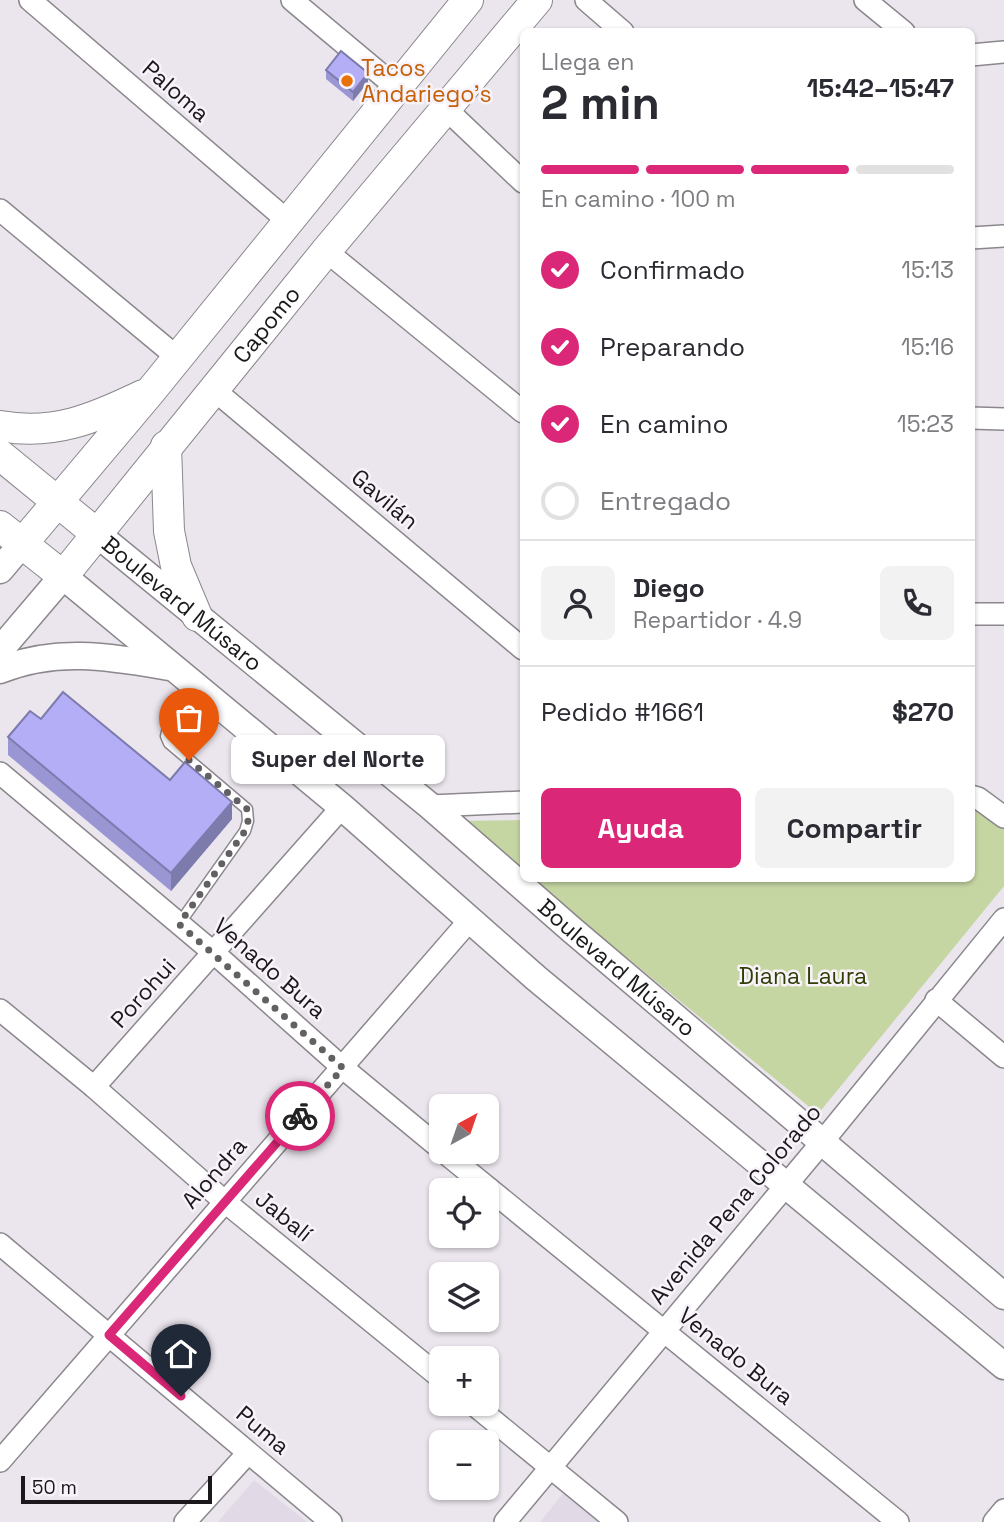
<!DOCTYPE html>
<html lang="es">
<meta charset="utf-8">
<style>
body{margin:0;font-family:"Space Grotesk",sans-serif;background:#f2f2f3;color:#2b2b33;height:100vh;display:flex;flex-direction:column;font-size:26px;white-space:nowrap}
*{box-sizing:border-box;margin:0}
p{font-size:23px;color:#7c7c81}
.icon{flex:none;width:38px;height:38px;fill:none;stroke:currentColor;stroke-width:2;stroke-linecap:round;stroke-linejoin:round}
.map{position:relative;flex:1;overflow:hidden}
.drawer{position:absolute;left:520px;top:28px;width:455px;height:854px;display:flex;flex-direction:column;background:#fff;border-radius:10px;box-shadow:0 2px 5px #0004}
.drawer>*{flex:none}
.needle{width:46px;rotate:40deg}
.controls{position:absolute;left:429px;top:1094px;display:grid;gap:14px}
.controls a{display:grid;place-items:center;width:70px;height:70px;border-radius:10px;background:#fff;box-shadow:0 2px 5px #0004;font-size:35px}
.scale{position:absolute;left:21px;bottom:18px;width:191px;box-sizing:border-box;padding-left:7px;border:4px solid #1a181b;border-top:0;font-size:19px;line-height:24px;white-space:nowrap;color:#1a181b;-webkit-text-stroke:5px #f8f3fa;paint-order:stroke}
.pin{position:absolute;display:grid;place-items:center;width:60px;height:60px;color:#fff;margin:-72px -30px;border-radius:50% 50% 50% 0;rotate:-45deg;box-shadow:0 0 7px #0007}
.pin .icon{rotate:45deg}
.courier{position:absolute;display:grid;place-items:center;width:70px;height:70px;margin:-35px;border:5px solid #db2777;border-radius:50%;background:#fff;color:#222;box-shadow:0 2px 9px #0007}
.bubble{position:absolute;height:49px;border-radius:10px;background:#fff;box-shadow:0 2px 5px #0004;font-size:23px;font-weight:700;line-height:49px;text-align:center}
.head em{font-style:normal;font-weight:700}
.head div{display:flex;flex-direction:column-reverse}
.head{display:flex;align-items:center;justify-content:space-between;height:119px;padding:0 21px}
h1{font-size:46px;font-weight:700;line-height:52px}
.bar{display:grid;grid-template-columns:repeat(4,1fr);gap:10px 7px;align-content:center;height:84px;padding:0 21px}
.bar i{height:9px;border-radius:5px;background:#e1e1e2}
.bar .on{background:#db2777}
.bar p{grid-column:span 4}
.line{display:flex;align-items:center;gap:18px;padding:0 21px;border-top:2px solid #e1e1e2}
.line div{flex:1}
.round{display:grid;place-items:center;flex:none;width:74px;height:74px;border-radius:10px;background:#f2f2f3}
ol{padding:0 21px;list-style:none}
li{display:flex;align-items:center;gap:21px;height:77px}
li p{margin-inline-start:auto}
li .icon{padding:7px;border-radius:50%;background:#db2777;color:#fff;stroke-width:4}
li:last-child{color:#7c7c81}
li i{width:38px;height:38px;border:4px solid #e1e1e2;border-radius:50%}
.primary-button{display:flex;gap:14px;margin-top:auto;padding:14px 21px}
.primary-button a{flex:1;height:80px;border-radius:10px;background:#db2777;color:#fff;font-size:28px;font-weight:700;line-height:80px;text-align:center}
.primary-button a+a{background:#f2f2f3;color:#2b2b33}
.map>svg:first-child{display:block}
.built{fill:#e2d9e7}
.green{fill:#c5d6a3}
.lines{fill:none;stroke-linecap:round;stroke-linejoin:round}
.service-casing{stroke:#8b878d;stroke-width:13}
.minor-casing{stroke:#8b878d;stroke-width:24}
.tertiary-casing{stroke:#8b878d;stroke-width:29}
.secondary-casing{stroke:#8b878d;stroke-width:32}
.service{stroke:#fff;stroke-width:10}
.minor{stroke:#fff;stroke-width:21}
.tertiary{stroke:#fff;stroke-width:26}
.secondary{stroke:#fff;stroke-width:30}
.wall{fill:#9a96d4}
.shaded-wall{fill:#7d7aac}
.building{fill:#b3aef6;stroke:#7d7aac;stroke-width:2}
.done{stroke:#636064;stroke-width:7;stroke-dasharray:0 12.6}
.route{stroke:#db2777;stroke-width:9}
.food-dot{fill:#e8710a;stroke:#f8f3fa;stroke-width:2.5}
.labels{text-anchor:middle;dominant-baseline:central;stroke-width:5;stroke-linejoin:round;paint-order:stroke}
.food-label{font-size:23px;fill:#c56008;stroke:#f8f3fa;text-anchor:start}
.street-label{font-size:23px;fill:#1a181b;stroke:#f8f3fa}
.park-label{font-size:23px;fill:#303e05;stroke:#f8f3fa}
</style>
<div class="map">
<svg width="1004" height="1522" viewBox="0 0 1004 1522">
<rect width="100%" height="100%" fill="#ebe5ed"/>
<g class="built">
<path d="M254,1480L307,1522H218Z"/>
<path d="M570,1485L615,1522H540Z"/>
</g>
<g class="green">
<path d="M971,811H987L1004,825V886L818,1114L531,879L971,878Z"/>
<path d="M523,820V873L460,821Z"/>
</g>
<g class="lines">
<defs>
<path id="service" d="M179,924L245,831L248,821L247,809L169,743L166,736L168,728L201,689"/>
<g id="minor">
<path d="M30,0L289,222"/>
<path d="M292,0L396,87"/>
<path d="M586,0L623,32"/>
<path d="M865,0L904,32"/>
<path d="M971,55L1004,52"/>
<path d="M446,109L523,182"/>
<path d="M0,210L178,358"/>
<path d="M971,238L1004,236"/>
<path d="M326,251L523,412"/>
<path d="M213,389L523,649"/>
<path d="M971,418L1004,419"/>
<path d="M971,614H1004"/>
<path d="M0,773L214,953L343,1068L441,1149"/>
<path d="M971,796L978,798L1004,817"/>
<path d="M430,806L523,802"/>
<path d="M936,1000L1004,1057"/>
<path d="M0,1010L94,1087L224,1201L441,1378"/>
<path d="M94,1087L342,807"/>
<path d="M444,1152L898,1522"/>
<path d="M0,1244L331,1522"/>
<path d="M473,1404L617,1522"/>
<path d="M0,1461L469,921"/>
<path d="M185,1522L248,1453"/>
<path d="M505,1522L823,1141L1004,919"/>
<path d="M994,1522L1004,1510"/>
</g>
<g id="tertiary">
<path id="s1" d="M97,534L430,806L572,930L1004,1296"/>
<path d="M0,570L22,544"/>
<path d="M0,650L63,576L342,807L536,978L1004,1366"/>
<path d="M0,670C58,647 110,657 170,667"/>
</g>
<g id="secondary">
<path d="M0,426C54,436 95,418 143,395"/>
<path d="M166,446L169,531L176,566L197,616"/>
<path d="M0,455L97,534"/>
<path id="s2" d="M0,526L63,576L326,251L537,0"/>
<path d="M22,544L150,392L468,0"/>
</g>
</defs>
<use href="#service" class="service-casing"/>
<use href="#minor" class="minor-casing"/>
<use href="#tertiary" class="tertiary-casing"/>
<use href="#secondary" class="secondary-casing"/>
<use href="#service" class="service"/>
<use href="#minor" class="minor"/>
<use href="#tertiary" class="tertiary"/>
<use href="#secondary" class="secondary"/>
</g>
<g class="wall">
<path d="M326,70L368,82L353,101L326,79Z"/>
<path d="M41,719L170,780L232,819L171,891L8,755V737Z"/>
</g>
<g class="shaded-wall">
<path d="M368,73V82L353,101V92Z"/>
<path d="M232,802V819L171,891V873Z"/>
</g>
<g class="building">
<path d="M341,51L368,73L353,92L326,70Z"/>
<path d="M63,692L170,780L185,762L232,802L171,873L8,737L30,711L41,719Z"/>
</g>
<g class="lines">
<path class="done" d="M189,760L247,809L248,821L245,831L179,924L343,1068L300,1116"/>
<path class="route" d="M181,1396L109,1335L300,1116"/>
</g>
<circle class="food-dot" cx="347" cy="81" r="7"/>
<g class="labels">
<g class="food-label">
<text x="361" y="68">Tacos<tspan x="361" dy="26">Andariego’s</tspan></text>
</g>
<g class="street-label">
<text transform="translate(176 91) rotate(41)">Paloma</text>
<text stroke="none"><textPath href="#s2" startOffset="404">Capomo</textPath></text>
<text transform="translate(385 499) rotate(40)">Gavilán</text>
<text stroke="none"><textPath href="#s1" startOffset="110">Boulevard Músaro</textPath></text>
<text stroke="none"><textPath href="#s1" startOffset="677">Boulevard Músaro</textPath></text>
<text transform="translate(270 968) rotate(41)">Venado Bura</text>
<text transform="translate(143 993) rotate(-48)">Porohui</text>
<text transform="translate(214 1173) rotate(-49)">Alondra</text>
<text transform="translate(735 1204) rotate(-50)">Avenida Pena Colorado</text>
<text transform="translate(284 1216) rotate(39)">Jabalí</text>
<text transform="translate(736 1356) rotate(39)">Venado Bura</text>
<text transform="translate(263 1430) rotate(40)">Puma</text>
</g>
<g class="park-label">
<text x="803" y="976">Diana Laura</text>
</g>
</g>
</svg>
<div class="controls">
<a><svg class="needle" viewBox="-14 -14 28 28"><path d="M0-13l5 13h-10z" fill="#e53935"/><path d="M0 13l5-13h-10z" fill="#7c7c81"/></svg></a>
<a><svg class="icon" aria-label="locate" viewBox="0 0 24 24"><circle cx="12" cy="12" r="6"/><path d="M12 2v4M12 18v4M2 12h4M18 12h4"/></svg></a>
<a><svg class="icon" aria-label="layers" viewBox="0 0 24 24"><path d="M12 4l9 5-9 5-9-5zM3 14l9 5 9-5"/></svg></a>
<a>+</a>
<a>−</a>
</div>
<div class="scale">50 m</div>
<div class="pin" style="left:189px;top:760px;background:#ea580c"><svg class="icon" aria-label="bag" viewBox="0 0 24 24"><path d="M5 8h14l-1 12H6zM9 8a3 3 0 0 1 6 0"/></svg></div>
<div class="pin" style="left:181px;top:1396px;background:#1f2937"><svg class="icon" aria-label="home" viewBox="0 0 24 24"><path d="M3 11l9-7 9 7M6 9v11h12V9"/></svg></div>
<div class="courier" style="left:300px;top:1116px"><svg class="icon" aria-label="bike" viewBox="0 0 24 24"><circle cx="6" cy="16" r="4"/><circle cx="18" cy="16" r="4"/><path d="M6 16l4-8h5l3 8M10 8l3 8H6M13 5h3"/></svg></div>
<div class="bubble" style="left:231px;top:735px;width:214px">Super del Norte</div>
<section class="drawer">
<div class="head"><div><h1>2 min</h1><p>Llega en</p></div><em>15:42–15:47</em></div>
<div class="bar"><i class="on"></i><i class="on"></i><i class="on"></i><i></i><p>En camino · 100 m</p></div>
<ol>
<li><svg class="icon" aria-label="check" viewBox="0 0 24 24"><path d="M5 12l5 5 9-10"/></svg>Confirmado<p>15:13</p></li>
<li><svg class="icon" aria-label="check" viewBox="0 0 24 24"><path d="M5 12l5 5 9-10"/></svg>Preparando<p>15:16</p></li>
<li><svg class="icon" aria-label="check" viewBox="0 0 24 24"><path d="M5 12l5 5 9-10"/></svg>En camino<p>15:23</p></li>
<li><i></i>Entregado</li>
</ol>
<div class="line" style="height:126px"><a class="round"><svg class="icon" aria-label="person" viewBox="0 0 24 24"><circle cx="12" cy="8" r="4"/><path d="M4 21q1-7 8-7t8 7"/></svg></a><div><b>Diego</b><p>Repartidor · 4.9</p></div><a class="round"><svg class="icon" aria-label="phone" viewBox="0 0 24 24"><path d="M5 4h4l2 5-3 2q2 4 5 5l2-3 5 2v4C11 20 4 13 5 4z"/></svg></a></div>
<div class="line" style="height:91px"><div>Pedido #1661</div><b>$270</b></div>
<div class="primary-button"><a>Ayuda</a><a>Compartir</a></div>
</section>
</div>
